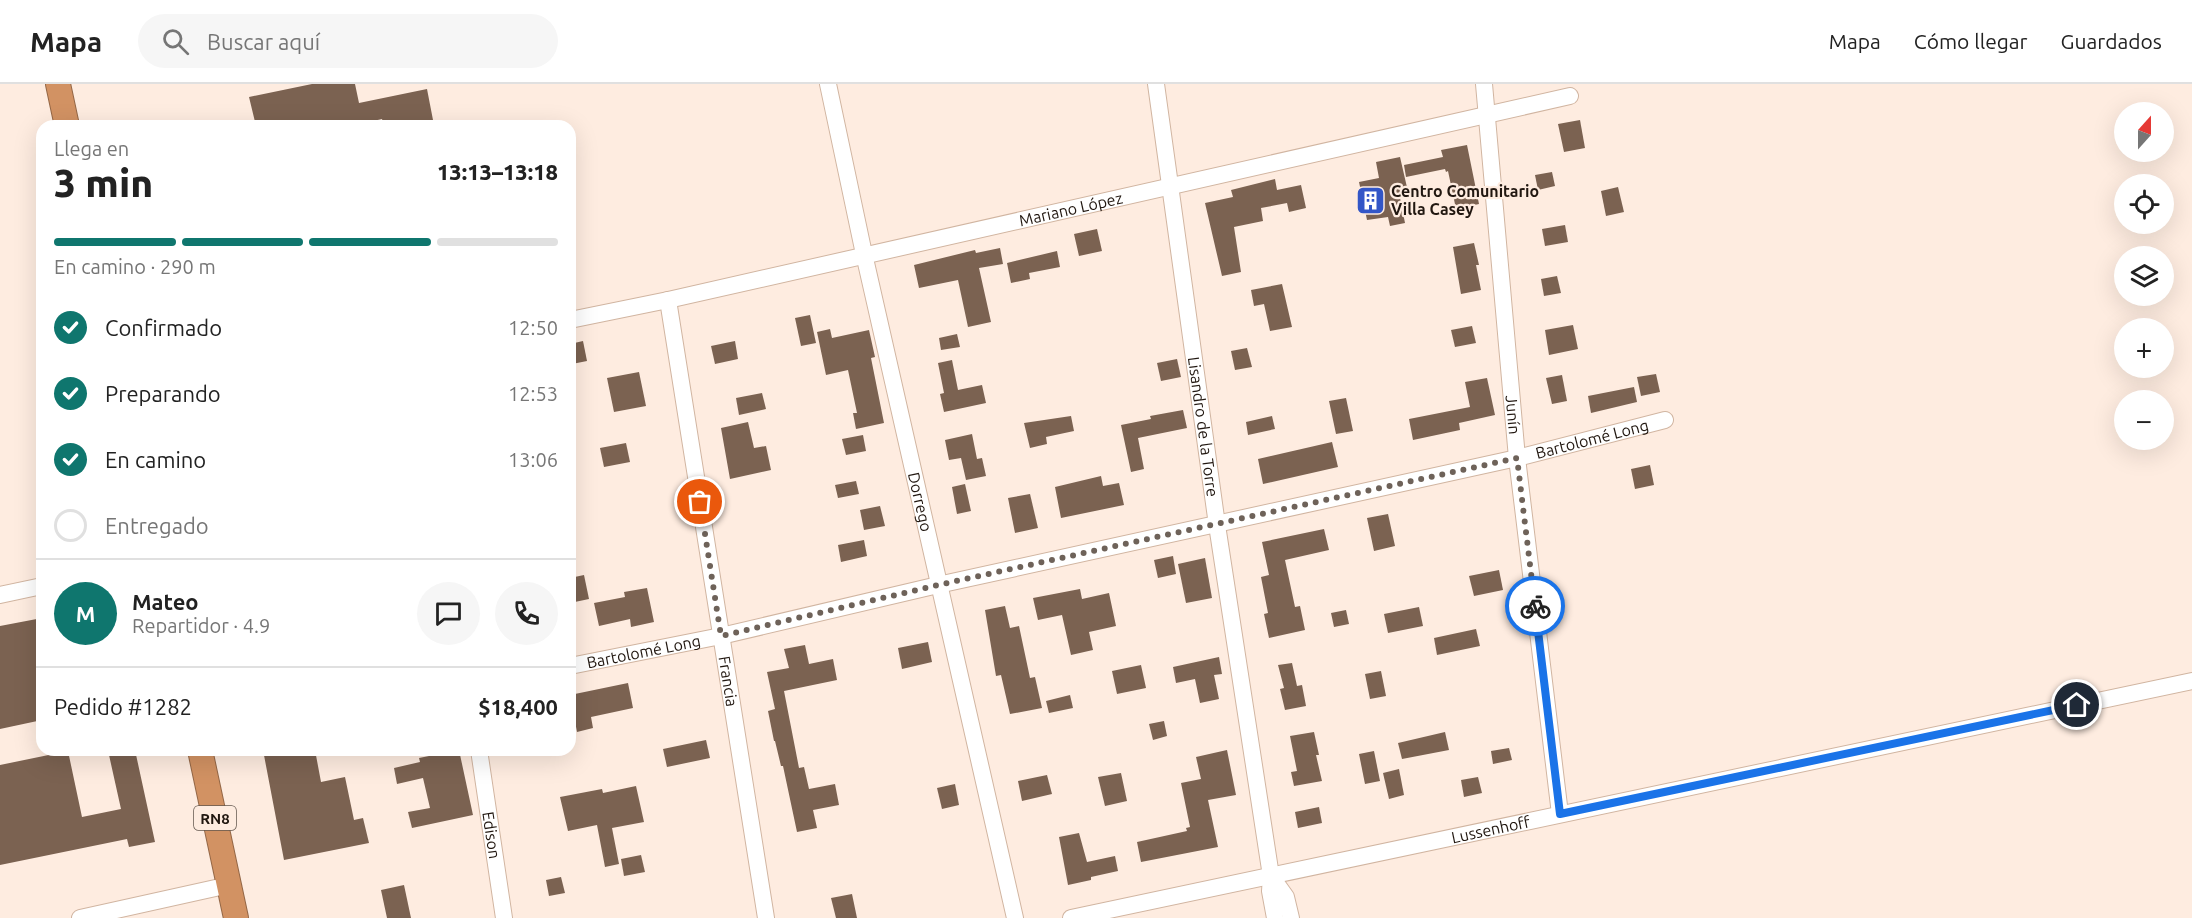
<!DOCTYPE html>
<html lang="es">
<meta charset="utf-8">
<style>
body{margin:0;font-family:Ubuntu,sans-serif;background:#f6f6f6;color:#222;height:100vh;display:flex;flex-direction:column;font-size:22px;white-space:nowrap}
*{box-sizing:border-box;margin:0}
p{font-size:20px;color:#767676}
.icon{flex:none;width:33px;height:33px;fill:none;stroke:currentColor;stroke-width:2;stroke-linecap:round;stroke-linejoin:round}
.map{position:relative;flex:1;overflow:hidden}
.panel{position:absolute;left:36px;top:36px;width:540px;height:636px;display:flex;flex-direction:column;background:#fff;border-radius:18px;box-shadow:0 6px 24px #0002}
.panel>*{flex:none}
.needle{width:39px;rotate:21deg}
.tools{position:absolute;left:2114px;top:18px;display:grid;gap:12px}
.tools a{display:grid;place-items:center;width:60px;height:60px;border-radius:50%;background:#fff;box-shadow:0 6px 24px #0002;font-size:30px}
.pin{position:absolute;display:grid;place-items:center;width:51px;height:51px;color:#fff;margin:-26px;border:3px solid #fff;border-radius:50%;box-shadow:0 2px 6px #0007}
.courier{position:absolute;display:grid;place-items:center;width:60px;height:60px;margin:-30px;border:4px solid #1a73e8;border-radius:50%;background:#fff;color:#222;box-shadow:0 2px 8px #0007}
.summary em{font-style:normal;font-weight:800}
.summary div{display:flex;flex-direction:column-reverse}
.summary{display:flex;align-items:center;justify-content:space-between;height:102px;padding:0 18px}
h1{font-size:39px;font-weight:800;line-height:45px}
.bar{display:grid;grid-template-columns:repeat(4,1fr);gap:9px 6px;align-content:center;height:72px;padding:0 18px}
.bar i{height:8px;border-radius:4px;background:#e0e0e0}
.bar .on{background:#0f766e}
.bar p{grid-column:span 4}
.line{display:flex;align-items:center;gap:15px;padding:0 18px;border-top:2px solid #e0e0e0}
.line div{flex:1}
.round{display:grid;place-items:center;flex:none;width:63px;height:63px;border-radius:32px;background:#f6f6f6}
ol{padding:0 18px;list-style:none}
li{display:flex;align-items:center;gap:18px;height:66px}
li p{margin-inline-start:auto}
li .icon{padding:6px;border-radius:50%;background:#0f766e;color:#fff;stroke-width:4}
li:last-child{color:#767676}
li i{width:33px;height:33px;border:3px solid #e0e0e0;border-radius:50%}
header{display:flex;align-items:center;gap:36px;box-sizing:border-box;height:84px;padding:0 30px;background:#fff;border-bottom:2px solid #e0e0e0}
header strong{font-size:28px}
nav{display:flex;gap:33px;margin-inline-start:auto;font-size:21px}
.search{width:420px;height:54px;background:#f6f6f6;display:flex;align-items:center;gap:15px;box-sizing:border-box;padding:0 21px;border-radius:33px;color:#767676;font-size:22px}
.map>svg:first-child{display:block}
.building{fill:#7b6251}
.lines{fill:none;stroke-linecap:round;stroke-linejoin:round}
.minor-casing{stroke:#d1b5a1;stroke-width:18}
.highway-casing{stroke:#946746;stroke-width:26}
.minor{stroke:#fff;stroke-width:16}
.highway{stroke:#d29263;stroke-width:24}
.done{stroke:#6e6259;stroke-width:6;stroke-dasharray:0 10.8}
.route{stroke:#1a73e8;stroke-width:8}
.labels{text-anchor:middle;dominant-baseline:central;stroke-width:4.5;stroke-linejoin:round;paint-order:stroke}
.shield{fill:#feece0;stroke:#63574e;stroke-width:1.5}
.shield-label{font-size:15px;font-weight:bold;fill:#211710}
.poi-label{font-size:16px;font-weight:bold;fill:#211710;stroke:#feece0;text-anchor:start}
.street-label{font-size:16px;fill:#211710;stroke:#feece0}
</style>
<header>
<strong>Mapa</strong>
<div class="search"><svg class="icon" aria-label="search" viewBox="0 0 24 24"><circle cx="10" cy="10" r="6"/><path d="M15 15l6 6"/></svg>Buscar aquí</div>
<nav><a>Mapa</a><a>Cómo llegar</a><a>Guardados</a></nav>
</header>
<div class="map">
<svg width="2192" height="834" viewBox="0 0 2192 834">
<rect width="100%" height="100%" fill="#feece0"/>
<g class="building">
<path d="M312,0H355L359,19L427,5L433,36L404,42H384L382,35L351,42H256L249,13Z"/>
<path d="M1580,36L1585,64L1564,68L1558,40Z"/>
<path d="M1467,61L1479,120L1456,125L1448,87L1446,88L1445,85L1406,93L1404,81L1443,73L1441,66Z"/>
<path d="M1400,73L1409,112L1400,114L1405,139L1390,142L1388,133L1367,136L1359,98L1379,94L1376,78Z"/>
<path d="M1552,88L1555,102L1538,106L1535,91Z"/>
<path d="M1275,95L1277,106L1301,101L1306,124L1289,128L1287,119L1261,124L1263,137L1234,143L1241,188L1222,192L1205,119L1233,113L1231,106Z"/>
<path d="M1618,103L1624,128L1606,132L1601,107Z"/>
<path d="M1565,141L1568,158L1545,162L1542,145Z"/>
<path d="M1097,145L1102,167L1079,172L1074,150Z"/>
<path d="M1474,159L1479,181H1476L1481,206L1461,210L1453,163Z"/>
<path d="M1000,164L1003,180L979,184L991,238L968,243L958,196L919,204L914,181L975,166L976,169Z"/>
<path d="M1057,167L1060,183L1029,189L1030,195L1011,199L1007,179Z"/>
<path d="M1557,192L1561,209L1544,212L1541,195Z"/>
<path d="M1282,200L1292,243L1270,247L1264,220L1254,222L1251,206Z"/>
<path d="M810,231L816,259L801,262L795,234Z"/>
<path d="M1573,241L1578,265L1549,271L1545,246Z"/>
<path d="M1472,242L1476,259L1455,263L1451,246Z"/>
<path d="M830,245L832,254L869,246L875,273L871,274L884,339L856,345L853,329H857L848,286L826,291L817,248Z"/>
<path d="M957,250L960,263L941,266L939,254Z"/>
<path d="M583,257L587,277L572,280L570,260Z"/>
<path d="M735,257L738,275L715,280L711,262Z"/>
<path d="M1247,264L1252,283L1235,286L1231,267Z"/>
<path d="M1177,275L1181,293L1161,297L1157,279Z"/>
<path d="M952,276L958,306L982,301L986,319L944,328L940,310L944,309L938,279Z"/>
<path d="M639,288L646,322L614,328L607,294Z"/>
<path d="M1656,290L1660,308L1641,312L1637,293Z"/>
<path d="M1562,291L1567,317L1552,320L1546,294Z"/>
<path d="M1487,294L1495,331L1459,339L1460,346L1413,356L1409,335L1470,323L1465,298Z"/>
<path d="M1634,303L1637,318L1591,329L1588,312Z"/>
<path d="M762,309L766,325L739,331L736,314Z"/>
<path d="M1346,314L1353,347L1336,350L1329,317Z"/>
<path d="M1183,326L1187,344L1138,354L1144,385L1131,388L1121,341L1151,335L1150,332Z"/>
<path d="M1071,332L1074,347L1046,353L1047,360L1030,364L1024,339Z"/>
<path d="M1272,332L1275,345L1248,351L1246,338Z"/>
<path d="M748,338L754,364L766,362L771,386L730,395L721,344Z"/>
<path d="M972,350L977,375L982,374L986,392L966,396L961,374L949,376L945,356Z"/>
<path d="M863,351L866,367L846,371L842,355Z"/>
<path d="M1332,358L1338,383L1263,400L1258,375Z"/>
<path d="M626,359L630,378L604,383L600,364Z"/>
<path d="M1650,381L1654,401L1635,405L1631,385Z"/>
<path d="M1101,392L1103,402L1119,399L1124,421L1061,434L1055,403Z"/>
<path d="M856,397L859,410L838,414L835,401Z"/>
<path d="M965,400L971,427L957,430L952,403Z"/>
<path d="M1030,410L1038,444L1015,449L1008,414Z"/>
<path d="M880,422L885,442L864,446L860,426Z"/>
<path d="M1388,430L1395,462L1374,467L1367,434Z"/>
<path d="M1324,445L1329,466L1285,476L1295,523L1300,522L1305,546L1269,554L1264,530L1268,529L1261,493L1269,491L1262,458Z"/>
<path d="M864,456L867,472L841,478L838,461Z"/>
<path d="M1173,472L1176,490L1158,494L1154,476Z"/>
<path d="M1205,474L1212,514L1186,519L1178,480Z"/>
<path d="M1499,486L1503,506L1474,512L1469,492Z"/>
<path d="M584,491L589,515L570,519V494Z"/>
<path d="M647,504L654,538L631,543L630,535L599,542L594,519L625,513L624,508Z"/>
<path d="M1080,505L1082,515L1109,509L1116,542L1089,548L1093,566L1071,571L1062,531L1038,536L1033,514Z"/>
<path d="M1005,522L1010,544L1019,542L1030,594L1035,593L1042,624L1010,630L1001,591L996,592L985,526Z"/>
<path d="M1419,523L1423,542L1388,549L1384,530Z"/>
<path d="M1346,526L1349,540L1334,543L1331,529Z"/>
<path d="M42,534V636L0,645V542Z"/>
<path d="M1476,545L1480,562L1437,571L1434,554Z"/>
<path d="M928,558L932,578L902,585L898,564Z"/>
<path d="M805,561L809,580L833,575L837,596L784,607L799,684L804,683L809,705L835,700L839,721L813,726L817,744L797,748L783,682H781L775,657H774L768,627L775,625L767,588L789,584L784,565Z"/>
<path d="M1219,573L1222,590L1214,591L1219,615L1200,619L1195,595L1176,599L1173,583Z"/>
<path d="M1292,579L1297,602L1302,601L1306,622L1285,626L1280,605L1284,604L1278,581Z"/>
<path d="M1141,581L1146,604L1117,610L1112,587Z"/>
<path d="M1381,587L1386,612L1370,615L1365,590Z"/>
<path d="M628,599L633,624L591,633L593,644L577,648L570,611Z"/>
<path d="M1070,611L1073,624L1049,629L1046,617Z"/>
<path d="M1164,637L1167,652L1153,656L1149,640Z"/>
<path d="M1314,648L1319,671H1316L1322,697L1294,702L1291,688L1297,687L1290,652Z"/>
<path d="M1445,648L1449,666L1402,675L1398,659Z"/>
<path d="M706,656L710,674L667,683L663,665Z"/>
<path d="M1509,664L1512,676L1493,680L1491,667Z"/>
<path d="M135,666L155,758L129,763L127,755L0,781V681L68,667L82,733L121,725L109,671Z"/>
<path d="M263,666H315L321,698L345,693L354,736L363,734L369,759L284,776Z"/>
<path d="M459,666L473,731L412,744L408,728L430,724L423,694L397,700L394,684L420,678L419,674Z"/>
<path d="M1227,666L1236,711L1208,716L1218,763L1141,778L1137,758L1187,747L1186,744L1190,743L1181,699L1201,695L1196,673Z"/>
<path d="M1374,667L1380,697L1365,700L1359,670Z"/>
<path d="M1399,685L1404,711L1389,715L1383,689Z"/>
<path d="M1121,689L1127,717L1105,722L1098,693Z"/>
<path d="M1047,691L1052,710L1022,717L1018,697Z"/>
<path d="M1478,693L1482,709L1464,713L1461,696Z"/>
<path d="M955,700L959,721L942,725L937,704Z"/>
<path d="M636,702L644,738L612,744L619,780L605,783L597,741L568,747L560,713L602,705L603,709Z"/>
<path d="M1319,723L1322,739L1298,744L1295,728Z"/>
<path d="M1079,749L1087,778L1115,772L1118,787L1091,793V796L1068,801L1059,753Z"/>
<path d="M641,771L645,788L624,792L621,775Z"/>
<path d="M561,793L565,809L549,812L546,796Z"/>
<path d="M404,801L411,834H387L381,806Z"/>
<path d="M852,810L857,834H836L831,814Z"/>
</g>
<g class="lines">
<defs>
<g id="minor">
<path id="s1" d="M828,0L864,170L1015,834"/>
<path id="s2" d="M1156,0L1217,441L1271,792L1270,807L1275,834"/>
<path id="s3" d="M1484,0L1517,374L1560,730"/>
<path id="s4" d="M668,216L766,834"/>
<path id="s5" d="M570,236L668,216L1570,12"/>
<path d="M0,511L42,502"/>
<path id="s6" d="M570,582L721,552L938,501L1517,374L1665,336"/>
<path id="s7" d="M479,666L504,834"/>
<path d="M1271,792L1286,813L1291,834"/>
<path d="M80,834L229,801"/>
<path id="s8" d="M1071,834L2192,597"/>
</g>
<g id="highway">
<path d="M58,0L67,42"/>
<path d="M200,666L236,834"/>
</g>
</defs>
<use href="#minor" class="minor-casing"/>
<use href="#highway" class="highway-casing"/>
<use href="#minor" class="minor"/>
<use href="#highway" class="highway"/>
</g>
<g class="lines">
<path class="done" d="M700,418L721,552L938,501L1517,374L1535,522"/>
<path class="route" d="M1535,522L1560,730L2077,621"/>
</g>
<defs>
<symbol id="building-square" viewBox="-11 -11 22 22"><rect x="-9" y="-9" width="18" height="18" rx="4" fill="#3356c7" stroke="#feece0"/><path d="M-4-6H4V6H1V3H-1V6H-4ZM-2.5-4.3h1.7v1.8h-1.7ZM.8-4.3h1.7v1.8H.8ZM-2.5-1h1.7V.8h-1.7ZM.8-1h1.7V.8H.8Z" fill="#fff"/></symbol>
</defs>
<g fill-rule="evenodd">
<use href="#building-square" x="1354" y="100" width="33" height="33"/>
</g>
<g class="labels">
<rect class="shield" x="194" y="722" width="42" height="24" rx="4.5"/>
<g class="shield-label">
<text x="215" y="734">RN8</text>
</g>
<g class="poi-label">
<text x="1391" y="107">Centro Comunitario<tspan x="1391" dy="18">Villa Casey</tspan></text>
</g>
<g class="street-label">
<text stroke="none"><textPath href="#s5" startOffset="513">Mariano López</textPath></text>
<text stroke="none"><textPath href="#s3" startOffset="332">Junín</textPath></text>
<text stroke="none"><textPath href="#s2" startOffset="346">Lisandro de la Torre</textPath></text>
<text stroke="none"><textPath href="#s6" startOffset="1047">Bartolomé Long</textPath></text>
<text stroke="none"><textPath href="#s1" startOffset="428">Dorrego</textPath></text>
<text stroke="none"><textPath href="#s6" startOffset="75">Bartolomé Long</textPath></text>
<text stroke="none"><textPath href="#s4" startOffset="386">Francia</textPath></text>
<text stroke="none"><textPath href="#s8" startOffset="429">Lussenhoff</textPath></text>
<text stroke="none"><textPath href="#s7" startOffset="86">Edison</textPath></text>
</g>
</g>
</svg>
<div class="tools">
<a><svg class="needle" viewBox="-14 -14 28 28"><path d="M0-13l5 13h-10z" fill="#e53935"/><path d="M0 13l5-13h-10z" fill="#767676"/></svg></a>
<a><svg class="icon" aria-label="locate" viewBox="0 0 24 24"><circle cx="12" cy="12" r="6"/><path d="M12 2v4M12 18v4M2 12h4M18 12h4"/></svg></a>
<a><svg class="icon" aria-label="layers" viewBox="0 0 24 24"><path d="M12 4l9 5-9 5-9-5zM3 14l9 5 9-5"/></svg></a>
<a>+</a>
<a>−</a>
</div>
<div class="pin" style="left:700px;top:418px;background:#ea580c"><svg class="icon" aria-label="bag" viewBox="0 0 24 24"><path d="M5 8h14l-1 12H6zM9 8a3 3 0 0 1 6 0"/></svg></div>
<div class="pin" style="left:2077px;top:621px;background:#1f2937"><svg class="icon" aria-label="home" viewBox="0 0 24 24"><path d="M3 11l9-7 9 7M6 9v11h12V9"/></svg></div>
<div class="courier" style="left:1535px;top:522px"><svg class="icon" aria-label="bike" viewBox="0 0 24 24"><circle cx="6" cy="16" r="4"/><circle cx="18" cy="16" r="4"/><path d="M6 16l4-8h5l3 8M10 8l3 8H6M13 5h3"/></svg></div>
<section class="panel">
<div class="summary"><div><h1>3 min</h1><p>Llega en</p></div><em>13:13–13:18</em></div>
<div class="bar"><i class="on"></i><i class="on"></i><i class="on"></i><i></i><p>En camino · 290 m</p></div>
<ol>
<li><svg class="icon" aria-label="check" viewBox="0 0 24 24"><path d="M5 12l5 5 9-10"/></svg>Confirmado<p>12:50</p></li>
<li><svg class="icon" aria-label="check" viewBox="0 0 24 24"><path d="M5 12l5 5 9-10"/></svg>Preparando<p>12:53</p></li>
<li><svg class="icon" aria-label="check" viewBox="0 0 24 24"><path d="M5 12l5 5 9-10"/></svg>En camino<p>13:06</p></li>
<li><i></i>Entregado</li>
</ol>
<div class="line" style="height:108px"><b class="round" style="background:#0f766e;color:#fff">M</b><div><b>Mateo</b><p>Repartidor · 4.9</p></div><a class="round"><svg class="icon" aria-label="chat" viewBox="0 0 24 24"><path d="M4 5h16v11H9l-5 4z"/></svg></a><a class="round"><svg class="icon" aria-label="phone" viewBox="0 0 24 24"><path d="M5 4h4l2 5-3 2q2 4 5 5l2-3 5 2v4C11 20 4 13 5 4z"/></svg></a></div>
<div class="line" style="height:78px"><div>Pedido #1282</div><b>$18,400</b></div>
</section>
</div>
